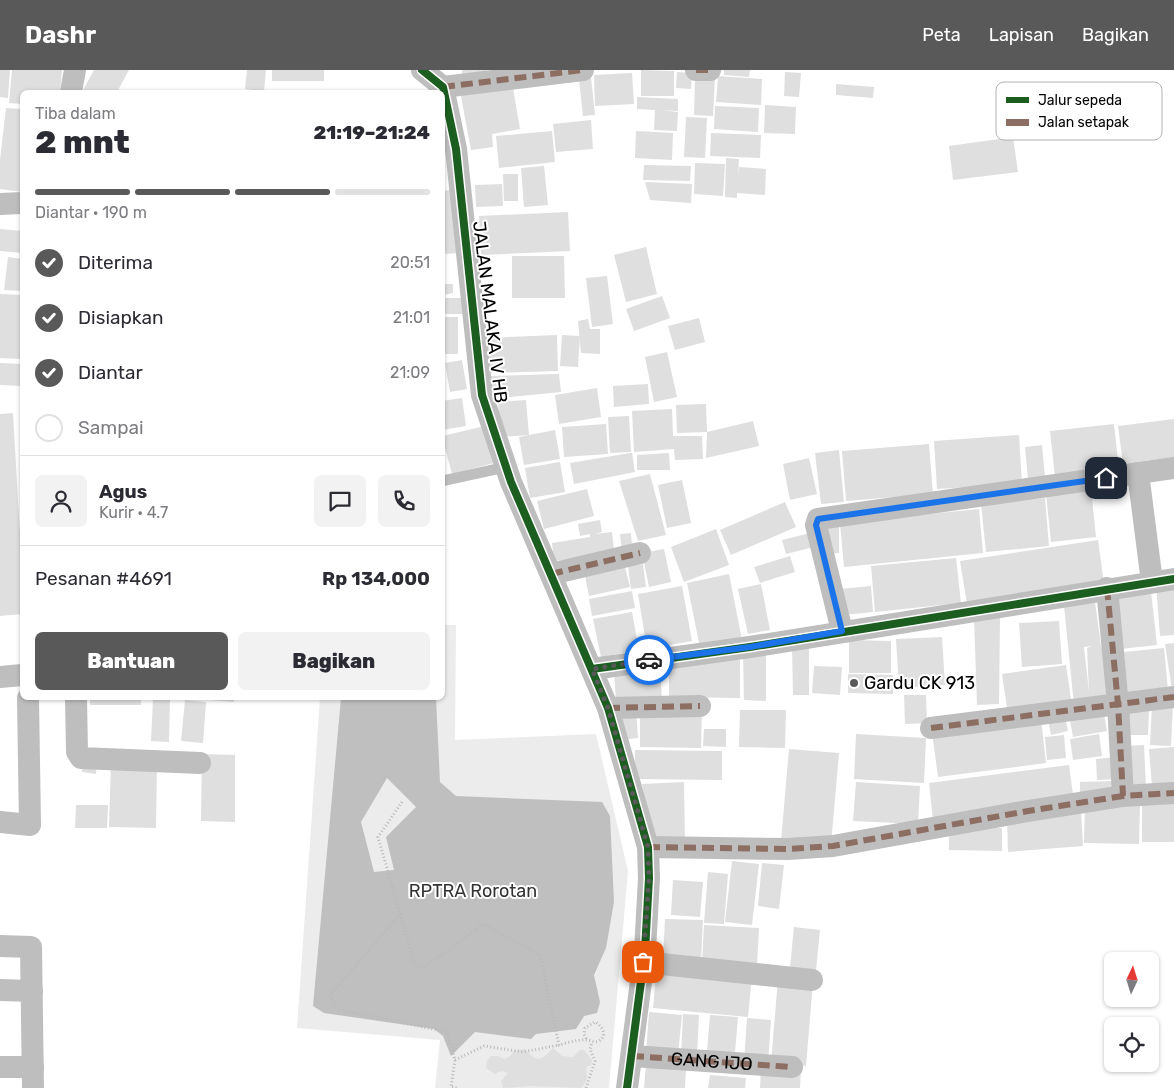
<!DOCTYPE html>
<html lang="id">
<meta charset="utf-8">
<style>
body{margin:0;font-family:Rubik,sans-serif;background:#f2f2f3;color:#2b2b33;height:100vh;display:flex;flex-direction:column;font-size:19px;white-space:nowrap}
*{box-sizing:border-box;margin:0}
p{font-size:16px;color:#7c7c81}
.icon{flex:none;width:28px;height:28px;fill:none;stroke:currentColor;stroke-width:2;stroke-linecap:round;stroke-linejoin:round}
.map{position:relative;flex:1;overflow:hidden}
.sheet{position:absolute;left:20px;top:20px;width:425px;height:610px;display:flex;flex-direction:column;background:#fff;border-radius:8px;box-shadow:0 1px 4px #0004}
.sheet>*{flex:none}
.needle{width:32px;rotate:4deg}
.fabs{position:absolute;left:1104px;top:882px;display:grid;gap:10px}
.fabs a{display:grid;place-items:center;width:55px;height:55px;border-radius:8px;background:#fff;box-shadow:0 1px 4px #0004;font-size:25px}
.pin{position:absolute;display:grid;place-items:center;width:42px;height:42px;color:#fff;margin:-21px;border-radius:10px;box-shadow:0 2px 8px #0006}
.courier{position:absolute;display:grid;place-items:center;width:50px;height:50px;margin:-25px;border:4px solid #1a73e8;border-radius:50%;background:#fff;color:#222;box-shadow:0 1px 6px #0007}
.headline em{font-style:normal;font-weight:800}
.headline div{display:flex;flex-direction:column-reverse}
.headline{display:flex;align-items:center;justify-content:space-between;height:85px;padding:0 15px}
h1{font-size:32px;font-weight:800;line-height:38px}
.bar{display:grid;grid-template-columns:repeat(4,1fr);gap:8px 5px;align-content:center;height:60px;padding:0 15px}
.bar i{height:6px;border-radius:4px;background:#e1e1e2}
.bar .current{background:#595959}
.bar p{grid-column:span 4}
.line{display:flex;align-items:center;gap:12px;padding:0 15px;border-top:1px solid #e1e1e2}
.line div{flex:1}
.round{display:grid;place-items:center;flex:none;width:52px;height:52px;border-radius:8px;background:#f2f2f3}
ol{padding:0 15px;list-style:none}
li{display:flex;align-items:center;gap:15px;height:55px}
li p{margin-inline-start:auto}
li .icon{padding:5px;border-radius:50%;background:#595959;color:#fff;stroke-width:4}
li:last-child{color:#7c7c81}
li i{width:28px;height:28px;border:2px solid #e1e1e2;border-radius:50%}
.primary-button{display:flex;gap:10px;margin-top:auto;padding:10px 15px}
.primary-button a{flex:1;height:58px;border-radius:8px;background:#595959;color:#fff;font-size:20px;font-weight:800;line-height:58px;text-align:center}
.primary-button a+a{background:#f2f2f3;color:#2b2b33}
header{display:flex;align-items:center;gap:30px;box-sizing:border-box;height:70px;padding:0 25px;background:#595959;color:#fff}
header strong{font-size:24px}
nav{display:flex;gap:28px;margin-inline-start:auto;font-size:18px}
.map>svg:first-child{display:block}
.green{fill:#ececec}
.water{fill:#bfbfbf;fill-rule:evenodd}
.building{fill:#dfdfdf;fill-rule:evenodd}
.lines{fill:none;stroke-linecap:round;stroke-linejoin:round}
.path{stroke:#b9b9b9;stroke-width:3;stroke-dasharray:1 2.5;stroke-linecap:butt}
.lane{stroke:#bebebe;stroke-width:11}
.street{stroke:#bebebe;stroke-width:22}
.quiet{stroke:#8d6e63;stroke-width:6;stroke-dasharray:12 6;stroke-linecap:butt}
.cycleway-casing{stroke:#fff;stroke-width:11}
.cycleway{stroke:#1b5e20;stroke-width:8}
.done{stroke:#595959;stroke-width:5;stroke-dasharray:0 9}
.route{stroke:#1a73e8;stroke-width:6}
.poi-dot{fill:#595959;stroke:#fff;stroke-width:2}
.labels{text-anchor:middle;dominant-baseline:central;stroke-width:4;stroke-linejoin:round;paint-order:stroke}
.street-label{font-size:18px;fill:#000;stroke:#fff}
.poi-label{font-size:18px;fill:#000;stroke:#fff;text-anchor:start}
.park-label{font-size:18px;fill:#333;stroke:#fff}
.key{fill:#fff;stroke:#b2b2b2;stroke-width:1}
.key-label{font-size:14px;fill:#000}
</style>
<header>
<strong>Dashr</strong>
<nav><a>Peta</a><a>Lapisan</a><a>Bagikan</a></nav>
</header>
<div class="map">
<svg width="1174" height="1018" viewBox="0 0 1174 1018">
<rect width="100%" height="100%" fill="#fff"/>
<path class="green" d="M443,555H456L455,670L596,664L628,801L609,1018H435L440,970L297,958L320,628H442Z"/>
<path class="water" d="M341,628H436L440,712L456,726L602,732L610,746L614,832L606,878L594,905L600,932L597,943L584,946L576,959L536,964L531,969L475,962L451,986L443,966L434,959L324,943L313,936ZM387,708L416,737L386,767L394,800L374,802L361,752Z"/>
<g class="building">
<path d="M0,0H10L8,28L0,27Z"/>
<path d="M12,0H62L60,22H22V34L9,33Z"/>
<path d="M94,0H129L117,22H82Z"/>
<path d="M247,0H266L264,21L245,19Z"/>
<rect x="272" y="0" width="52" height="11"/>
<path d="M462,0H487V2L462,4Z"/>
<path d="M641,0L674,1V26H641Z"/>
<path d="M724,0H750L749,7L724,5Z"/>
<path d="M677,2L692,3L691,19L676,18Z"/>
<path d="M785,2L801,3L799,27L784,26Z"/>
<path d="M632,3L634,34L595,36L594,5Z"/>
<path d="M718,6L762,9L761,35L716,32Z"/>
<path d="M591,7L595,45L583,46L579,9Z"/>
<path d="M695,7L715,8L713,46L694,45Z"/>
<path d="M512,12L520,59L492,64L493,77L471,80L460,21Z"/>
<path d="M836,14L874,17L873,28L836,25Z"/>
<path d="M637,27L678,29V41L661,40L678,42L677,61L654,60L655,40L637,39Z"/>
<path d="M765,35L796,37L795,64L764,63Z"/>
<path d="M715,36L759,38L758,62L714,59Z"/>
<path d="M6,38L22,39V122L0,119V90Z"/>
<path d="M686,47L707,48L705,88L684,87Z"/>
<path d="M591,50L593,79L556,82L553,54Z"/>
<path d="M552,61L555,92L499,98L496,66Z"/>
<path d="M636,61L673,63L672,90L635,88Z"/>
<path d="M711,63L761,65L760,88L710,86Z"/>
<path d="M1013,67L1018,102L953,110L949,76Z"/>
<path d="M726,88L739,89L738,106L739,97L766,99L765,125L737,123V128L725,127Z"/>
<path d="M695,93L725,94L723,126L694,124Z"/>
<path d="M644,95L691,96L690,111L643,110Z"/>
<path d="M544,96L548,135L524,137L521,98Z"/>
<path d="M503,104H518V131H504Z"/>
<path d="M645,112L692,114L691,133L650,130Z"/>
<path d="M502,114L503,136L476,137L475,115Z"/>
<path d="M458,119L463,183L442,184V121Z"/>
<path d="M568,142L570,181L481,185L479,146Z"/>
<path d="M0,159L22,161V183L0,181Z"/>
<path d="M646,177L657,224L626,232L614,185Z"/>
<path d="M512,186H564L565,228H512Z"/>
<path d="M8,187L22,189V221L4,220Z"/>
<path d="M607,206L613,254L592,257L586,208Z"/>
<path d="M442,214H453V223L442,225Z"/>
<path d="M0,224L22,225V289L0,288Z"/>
<path d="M662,226L670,248L634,261L626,239Z"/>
<path d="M442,228H464L465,244H442Z"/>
<rect x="442" y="247" width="16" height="37"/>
<path d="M699,248L705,272L675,280L668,256Z"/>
<path d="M588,249L590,259H600V284L581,283L578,251Z"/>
<path d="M557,265L558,301L487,303L485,268Z"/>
<path d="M562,265L580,266L578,297L560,296Z"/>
<path d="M667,282L677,327L654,332L645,287Z"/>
<path d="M462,290L467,319L450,322L445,293Z"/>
<path d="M0,293L22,294V316L0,315Z"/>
<path d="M559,304L561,322L491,329V306Z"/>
<path d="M648,314L649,334L614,337L613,316Z"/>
<path d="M597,318L601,347L559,354L555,325Z"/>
<path d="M462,328L466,356L442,360V331Z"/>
<path d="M526,330L529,365L501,367L498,332Z"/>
<path d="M706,334L707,362L677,363L676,335Z"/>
<path d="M672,339L673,366H702L703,389L675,390L674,379L634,382L632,341Z"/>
<path d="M13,343L22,500V544L0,546V344Z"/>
<path d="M629,346L631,382L610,383L608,347Z"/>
<path d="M1174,349V387L1123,394L1118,356Z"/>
<path d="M753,351L759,376L706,388L707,362Z"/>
<path d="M606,354L608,384L564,387L562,357Z"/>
<path d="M1114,354L1119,400L1055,407L1050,361Z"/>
<path d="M485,356L494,393L452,404L442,366Z"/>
<path d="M555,360L560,389L524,395L519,367Z"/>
<path d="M1019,365L1022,414L937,419L934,371Z"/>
<path d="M929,374L933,424L846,431L842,381Z"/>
<path d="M1042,375L1045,407L1028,409L1025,377Z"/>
<path d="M839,380L844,432L821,434L815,383Z"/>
<path d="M630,383H632L635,402L574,414L570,393Z"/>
<path d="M669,383L670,400H637V385Z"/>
<path d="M809,388L817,424L790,430L783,394Z"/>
<path d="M560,392L565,422L530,428L525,398Z"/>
<path d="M650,404L666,465L638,471L619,411Z"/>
<path d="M682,410L691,453L667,458L658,415Z"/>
<path d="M587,419L594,446L544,459L537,431Z"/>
<path d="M1091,419L1096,467L1051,472L1046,424Z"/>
<path d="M1045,428L1049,476L986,482L981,434Z"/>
<path d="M785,432L796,457L731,485L720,460Z"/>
<path d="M979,439L983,483L844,497L840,453Z"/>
<path d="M600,450L602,462L595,464L612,462L615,488L592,487L554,491L552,473L590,467V464L580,466L578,454Z"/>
<path d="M825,455H839V483L826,484Z"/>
<path d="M716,459L729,495L684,512L671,477Z"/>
<path d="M631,463L632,476L622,483L620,464Z"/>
<path d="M810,463L814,477L786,484L782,470Z"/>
<path d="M1098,470L1104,514L967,534L960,491Z"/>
<path d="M664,479L671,512L649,517L642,483Z"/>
<path d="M790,486L795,502L760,513L754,497Z"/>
<path d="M956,488L961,533L875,542L871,496Z"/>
<path d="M624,493L630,517L589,526L584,501Z"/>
<path d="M643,494L646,517L631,519L628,496Z"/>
<path d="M729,504L742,570L700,578L687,513Z"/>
<path d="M1174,513V565L1160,566L1156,515Z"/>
<path d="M761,514L770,560L748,564L738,519Z"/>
<path d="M682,516L692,571L647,579L638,524Z"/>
<path d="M871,516L873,542L843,545L840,519Z"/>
<path d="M632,521L635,538L592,546L589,529Z"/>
<path d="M1151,521L1157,575L1121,579L1115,525Z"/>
<path d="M1095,532L1101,576H1103L1107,629L1074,635L1064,536ZM1092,576L1087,578L1089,622L1084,577Z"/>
<path d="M632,542L639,580L601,587L593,549Z"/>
<path d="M1000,547L999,634L977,635L974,548Z"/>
<path d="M1059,551L1062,594L1022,597L1019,553Z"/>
<path d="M942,567L945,615L899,618L896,569Z"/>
<path d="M849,570L891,571V603H849Z"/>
<path d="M1174,573V620H1172L1165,574Z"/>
<path d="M792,577H809V625H793Z"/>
<path d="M1164,578L1168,620L1128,624L1124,582Z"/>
<path d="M743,584H766V631L744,630Z"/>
<path d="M669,590H740V628L669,627Z"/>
<path d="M1066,595L1072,636L1008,645L1002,604Z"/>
<path d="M660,596L662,630L616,633L614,599Z"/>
<path d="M814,596L842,597L840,625L812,623Z"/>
<path d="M848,604L893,605V624L848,623Z"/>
<path d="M904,625H926L927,653L905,654Z"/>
<rect x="90" y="628" width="51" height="7"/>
<path d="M210,628H234V632L210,630Z"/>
<path d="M153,629H170L169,672L151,671Z"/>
<path d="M185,630L206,632L203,673L181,671Z"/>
<path d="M1152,635L1173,636L1171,676L1150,675Z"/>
<path d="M640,638H702L701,678L640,677Z"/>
<path d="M1124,638L1149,639L1148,665H1123Z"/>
<path d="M636,639L638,668L621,670L619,641Z"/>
<path d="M1103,639L1107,661L1073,667L1069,645Z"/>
<path d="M740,640H786L785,678L739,677Z"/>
<path d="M1065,647L1068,661L1051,665L1048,650Z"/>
<path d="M1041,649L1046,693L938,707L932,662Z"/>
<path d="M704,659H726V677L703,676Z"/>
<path d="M856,664L926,668L924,713L854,709Z"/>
<path d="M1099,664L1102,686L1073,690L1070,669Z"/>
<path d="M1064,665L1066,688L1047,690L1045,667Z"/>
<path d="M1144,675L1146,718L1127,719L1124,676Z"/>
<path d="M1174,677V714L1152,716L1149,679Z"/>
<path d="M789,679L839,683L831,775L781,771Z"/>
<path d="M635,680L722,681V710L635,709Z"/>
<path d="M202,684L235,685V752L201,751Z"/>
<path d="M1117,687L1118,709L1097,710L1096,689Z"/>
<path d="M83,691L97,692L96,704L82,702Z"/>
<path d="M111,692L157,693L156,758L109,757Z"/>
<path d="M1069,695L1074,732L933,750L929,713Z"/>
<path d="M1113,711L1114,726L1080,727V712Z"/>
<path d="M684,712L685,773L654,774L642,714Z"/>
<path d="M856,712L920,716L918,754L853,751Z"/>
<rect x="1142" y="729" width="32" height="43"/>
<path d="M1085,733H1140L1139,774L1084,773Z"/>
<path d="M76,735H108L107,758H75Z"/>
<path d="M1081,740L1083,776L1008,782L1007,746Z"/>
<path d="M949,757L1002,758V781L949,780Z"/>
<path d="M732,791L759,794L752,855L725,852Z"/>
<path d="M762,793L784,795L779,839L758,836Z"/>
<path d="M708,802L728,804L724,854L704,853Z"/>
<path d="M673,810L703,812L700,847L671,845Z"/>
<path d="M665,849L703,850L701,890L663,888Z"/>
<path d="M704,855L759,858L757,895L702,892Z"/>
<path d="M794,857L820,860L816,900L790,897Z"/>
<path d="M657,895L752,905L748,947L653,938Z"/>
<path d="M778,909L813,912L806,996L771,993Z"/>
<path d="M649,942L682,945L678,985L646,982Z"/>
<path d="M683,944L699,945L697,986L681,985Z"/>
<path d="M710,945L738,947L735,983L707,981Z"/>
<path d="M747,948L771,950L768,994L744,992Z"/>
<path d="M553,978L562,986L573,987L580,980H584L592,990L591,995L586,997L587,1008L584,1015L581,1018L530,1016L503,1018L501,1011L508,1003L501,1001L495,1004L486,998L487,991L491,986H498L504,989L511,986L513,981L525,979L533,987L539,989L544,987Z"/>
<path d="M646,994L686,997L685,1018H644Z"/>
<path d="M761,995L801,998L800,1018H760Z"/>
<path d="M710,1005L746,1008L745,1018H708Z"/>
</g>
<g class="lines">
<g class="path">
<path d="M402,732L378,767L414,892L418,896H426L484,854L540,885L559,975C567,973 579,969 587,970C591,970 594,973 599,971C608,965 602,956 595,952L585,958L584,964L587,970"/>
<path d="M401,843L330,925L337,939L447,962L455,990L451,1017L457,1018"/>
<path d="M455,990L484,976L523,982L559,975"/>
<path d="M586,1018L595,991L590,979L592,972"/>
</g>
<path class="lane" d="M442,411L506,397"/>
<g class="street">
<path d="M422,0L443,17L456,79L482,325L511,412L608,638L648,777L649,808L645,881L627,1018"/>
<path d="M696,0H710"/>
<path d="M443,17L583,0"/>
<path d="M71,22L75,0"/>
<path d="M0,134L22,133"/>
<path d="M1138,403L1152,512"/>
<path d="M551,504L640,483"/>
<path d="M1107,518L1118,634L1123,726L1174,723"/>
<path d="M842,561L816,455L818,449L1174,398"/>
<path d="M592,599L750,577L1174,509"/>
<path d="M0,607L22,605"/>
<path d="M76,628L77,682L81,688L200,693"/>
<path d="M608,638L700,636"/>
<path d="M931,658L1174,627"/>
<path d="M0,752L30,755L28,628"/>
<path d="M648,777L788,779L833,776L1028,741L1123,726"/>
<path d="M0,876L31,877L33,1018"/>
<path d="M643,892L812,910"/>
<path d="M0,920L32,921"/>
<path id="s1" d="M632,986L792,997"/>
<path d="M0,997H33"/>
</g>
<g class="quiet">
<path d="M696,0H710"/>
<path d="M443,17L583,0"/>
<path d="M551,504L640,483"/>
<path d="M1107,518L1118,634L1123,726L1174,723"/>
<path d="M608,638L700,636"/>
<path d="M931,658L1174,627"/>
<path d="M648,777L788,779L833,776L1028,741L1123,726"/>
<path d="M632,986L792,997"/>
</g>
<defs>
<g id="cycleway">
<path d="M422,0L443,17L456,79L482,325L511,412L608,638L648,777L649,808L645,881L627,1018"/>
<path d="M592,599L750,577L1174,509"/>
</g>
</defs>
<use href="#cycleway" class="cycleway-casing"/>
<use href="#cycleway" class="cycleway"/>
</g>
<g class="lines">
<path class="done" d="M643,892L649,808L648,777L608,638L592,599L649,590"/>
<path class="route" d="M649,590L750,577L842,561L816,455L818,449L1106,408"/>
</g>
<circle class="poi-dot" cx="854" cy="613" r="5"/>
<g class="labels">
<g class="street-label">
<text transform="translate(490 242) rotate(83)">JALAN MALAKA IV HB</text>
<text stroke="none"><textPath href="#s1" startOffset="80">GANG IJO</textPath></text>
</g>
<g class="poi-label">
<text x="864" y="613">Gardu CK 913</text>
</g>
<g class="park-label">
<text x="473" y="821">RPTRA Rorotan</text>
</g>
</g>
<rect x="996" y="12" width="166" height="58" rx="8" class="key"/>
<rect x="1006" y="27" width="23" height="6" fill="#1b5e20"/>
<rect x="1006" y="49" width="23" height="7" fill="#8d6e63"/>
<g class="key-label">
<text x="1038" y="35">Jalur sepeda</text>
<text x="1038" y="57">Jalan setapak</text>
</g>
</svg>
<div class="fabs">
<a><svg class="needle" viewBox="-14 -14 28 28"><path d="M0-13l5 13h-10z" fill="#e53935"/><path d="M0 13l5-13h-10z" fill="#7c7c81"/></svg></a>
<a><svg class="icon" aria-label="locate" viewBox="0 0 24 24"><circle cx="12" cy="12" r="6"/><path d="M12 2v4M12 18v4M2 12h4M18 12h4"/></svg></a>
</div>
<div class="pin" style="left:643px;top:892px;background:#ea580c"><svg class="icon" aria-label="bag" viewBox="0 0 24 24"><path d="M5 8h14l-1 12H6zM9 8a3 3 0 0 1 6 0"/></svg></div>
<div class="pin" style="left:1106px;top:408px;background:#1f2937"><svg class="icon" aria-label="home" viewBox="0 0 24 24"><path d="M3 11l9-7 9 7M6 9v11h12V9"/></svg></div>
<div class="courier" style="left:649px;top:590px"><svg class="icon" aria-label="car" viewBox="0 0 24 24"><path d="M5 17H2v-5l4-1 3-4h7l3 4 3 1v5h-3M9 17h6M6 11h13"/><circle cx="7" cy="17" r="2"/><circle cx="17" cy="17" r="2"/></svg></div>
<section class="sheet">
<div class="headline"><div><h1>2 mnt</h1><p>Tiba dalam</p></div><em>21:19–21:24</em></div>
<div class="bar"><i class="current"></i><i class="current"></i><i class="current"></i><i></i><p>Diantar · 190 m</p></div>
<ol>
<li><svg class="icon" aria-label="check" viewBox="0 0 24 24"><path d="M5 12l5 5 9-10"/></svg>Diterima<p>20:51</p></li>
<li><svg class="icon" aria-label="check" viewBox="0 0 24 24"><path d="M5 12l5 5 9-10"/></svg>Disiapkan<p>21:01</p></li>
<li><svg class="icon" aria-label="check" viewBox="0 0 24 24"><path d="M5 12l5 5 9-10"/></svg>Diantar<p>21:09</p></li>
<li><i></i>Sampai</li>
</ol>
<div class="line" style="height:90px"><a class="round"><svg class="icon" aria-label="person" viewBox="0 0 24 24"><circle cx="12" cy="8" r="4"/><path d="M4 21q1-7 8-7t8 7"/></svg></a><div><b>Agus</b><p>Kurir · 4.7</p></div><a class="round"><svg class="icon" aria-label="chat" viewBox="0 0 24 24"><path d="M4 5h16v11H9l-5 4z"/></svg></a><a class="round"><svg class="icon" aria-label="phone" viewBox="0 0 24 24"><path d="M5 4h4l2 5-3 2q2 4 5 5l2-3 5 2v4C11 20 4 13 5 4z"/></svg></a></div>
<div class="line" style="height:65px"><div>Pesanan #4691</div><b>Rp 134,000</b></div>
<div class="primary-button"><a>Bantuan</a><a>Bagikan</a></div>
</section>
</div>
